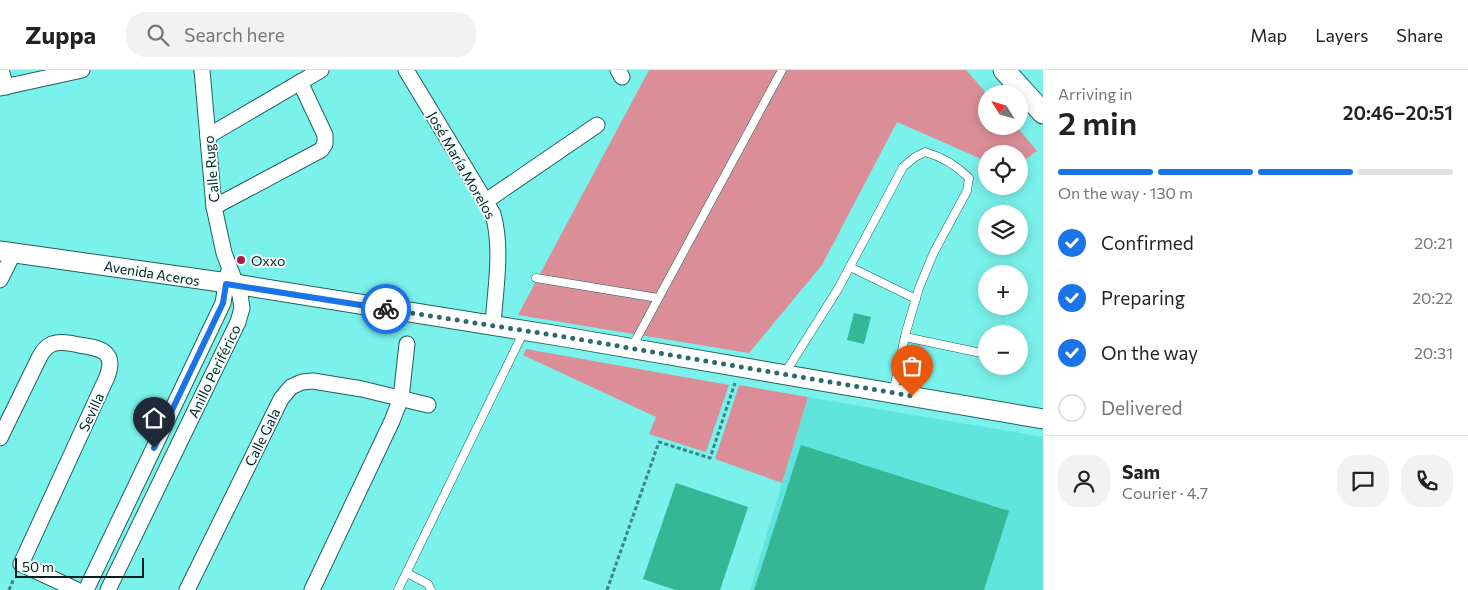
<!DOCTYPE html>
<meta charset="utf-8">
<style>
body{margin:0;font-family:Commissioner,sans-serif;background:#f2f2f2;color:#222;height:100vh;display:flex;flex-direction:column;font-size:19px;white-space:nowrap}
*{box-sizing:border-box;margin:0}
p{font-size:16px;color:#767676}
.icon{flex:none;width:28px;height:28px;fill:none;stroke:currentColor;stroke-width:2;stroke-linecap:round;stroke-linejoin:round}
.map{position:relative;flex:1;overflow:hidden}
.panel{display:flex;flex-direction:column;background:#fff;width:425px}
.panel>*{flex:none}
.needle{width:32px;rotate:307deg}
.fabs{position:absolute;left:978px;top:15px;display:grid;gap:10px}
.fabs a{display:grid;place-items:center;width:50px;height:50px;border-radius:50%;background:#fff;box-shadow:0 2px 12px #0003;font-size:25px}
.scale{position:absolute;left:15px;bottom:12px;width:129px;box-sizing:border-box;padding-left:5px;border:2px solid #072120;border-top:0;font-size:14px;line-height:18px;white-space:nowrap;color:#072120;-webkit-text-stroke:4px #f3fdfc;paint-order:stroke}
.pin{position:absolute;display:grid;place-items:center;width:42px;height:42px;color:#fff;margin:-51px -21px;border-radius:50% 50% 50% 0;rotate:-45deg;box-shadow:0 0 5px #0007}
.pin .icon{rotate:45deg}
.courier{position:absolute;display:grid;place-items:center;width:50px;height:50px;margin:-25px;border:4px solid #1a73e8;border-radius:50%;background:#fff;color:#222;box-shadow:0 1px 6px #0007}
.overview em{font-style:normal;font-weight:600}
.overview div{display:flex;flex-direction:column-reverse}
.overview{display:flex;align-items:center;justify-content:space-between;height:85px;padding:0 15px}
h1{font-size:32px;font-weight:600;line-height:38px}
.bar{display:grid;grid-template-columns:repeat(4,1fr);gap:8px 5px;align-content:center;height:60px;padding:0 15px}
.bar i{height:6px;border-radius:4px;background:#e0e0e0}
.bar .active{background:#1a73e8}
.bar p{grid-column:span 4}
.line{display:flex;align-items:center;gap:12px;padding:0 15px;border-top:1px solid #e0e0e0}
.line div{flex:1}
.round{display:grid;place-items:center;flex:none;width:52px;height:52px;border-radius:20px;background:#f2f2f2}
ol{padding:0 15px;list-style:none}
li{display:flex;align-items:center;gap:15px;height:55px}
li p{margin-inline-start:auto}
li .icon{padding:5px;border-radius:50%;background:#1a73e8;color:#fff;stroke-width:4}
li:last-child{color:#767676}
li i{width:28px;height:28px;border:2px solid #e0e0e0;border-radius:50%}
header{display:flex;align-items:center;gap:30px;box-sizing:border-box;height:70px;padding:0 25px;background:#fff;border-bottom:1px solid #e0e0e0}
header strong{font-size:24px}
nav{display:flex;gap:28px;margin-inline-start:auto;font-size:18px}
.search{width:350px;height:45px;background:#f2f2f2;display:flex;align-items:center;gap:12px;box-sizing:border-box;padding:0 18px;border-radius:20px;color:#767676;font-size:19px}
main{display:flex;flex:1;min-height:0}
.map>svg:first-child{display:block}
.built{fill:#60e4de}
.green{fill:#db8e98}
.building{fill:#35b695}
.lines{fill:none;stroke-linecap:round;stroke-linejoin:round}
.service-casing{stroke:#1f605e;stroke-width:9}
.minor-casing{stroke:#1f605e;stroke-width:17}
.tertiary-casing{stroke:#1f605e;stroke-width:21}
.secondary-casing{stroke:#1f605e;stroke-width:23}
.path{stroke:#3d8380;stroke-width:3;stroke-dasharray:4 2.5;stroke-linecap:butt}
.service{stroke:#fff;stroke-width:8}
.minor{stroke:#fff;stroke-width:15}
.tertiary{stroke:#fff;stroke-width:19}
.secondary{stroke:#fff;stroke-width:21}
.done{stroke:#2f6a67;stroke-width:5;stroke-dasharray:0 9}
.route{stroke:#1a73e8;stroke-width:6}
.poi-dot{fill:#ac1844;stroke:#f3fdfc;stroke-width:2}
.labels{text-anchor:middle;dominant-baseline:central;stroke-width:4;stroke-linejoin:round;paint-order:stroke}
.street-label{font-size:14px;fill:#072120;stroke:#f3fdfc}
.poi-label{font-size:14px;fill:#072120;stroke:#f3fdfc;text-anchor:start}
</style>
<header>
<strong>Zuppa</strong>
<div class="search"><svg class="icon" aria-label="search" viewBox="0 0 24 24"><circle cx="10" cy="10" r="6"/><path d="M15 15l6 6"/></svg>Search here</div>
<nav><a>Map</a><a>Layers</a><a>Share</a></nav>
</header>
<main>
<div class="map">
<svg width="1043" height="520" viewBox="0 0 1043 520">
<rect width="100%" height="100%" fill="#7af1eb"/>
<path class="built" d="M808,327L1043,367V520H750Z"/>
<g class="green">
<path d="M649,0H966L987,24L986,56H1016L1037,81L1019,94V84H986V91L897,52L822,195L749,283L518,245Z"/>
<path d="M526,279L729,315L706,382L649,364L656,347L523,285Z"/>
<path d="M739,315L808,327L782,413L715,389Z"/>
</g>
<g class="building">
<path d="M854,243L871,247L864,274L847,270Z"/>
<path d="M801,375L1009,441L984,520H754Z"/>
<path d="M676,413L748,437L720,520H675L643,509Z"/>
</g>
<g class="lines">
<defs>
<g id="service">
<path d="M850,197L916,229"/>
<path d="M536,208L658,228"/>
<path d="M905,267L986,284"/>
<path d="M632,277L782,0"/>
<path d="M785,303L838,219L903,97L915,87L925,82C943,87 956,95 969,108L967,121L934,182L919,218L906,262L893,323"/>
<path d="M407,503L428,514L431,520"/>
<path d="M398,520L524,261"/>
</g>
<g id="minor">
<path d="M1,0L6,17"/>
<path d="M406,0L493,144C503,180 495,219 493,256"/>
<path d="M618,0L622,7"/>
<path d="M0,18L82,0"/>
<path d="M208,66L321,0"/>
<path d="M486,131L597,55"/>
<path d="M214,137L321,80L325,74V65L300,12"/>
<path d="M0,210L14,182"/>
<path d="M0,368L39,288C42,282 45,277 52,274C60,271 70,273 79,275C100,278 117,281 107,307L21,494L77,520"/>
<path d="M86,520L223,233L228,203"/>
<path d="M108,520L238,252L242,238L240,225L224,183L214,137L202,0"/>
<path d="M187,520L281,329L291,317L302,312L313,311L362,319L428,335"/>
<path d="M312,520L392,351L401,328L407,274"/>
</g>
<path id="tertiary" d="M0,181L235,214L559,266L1043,349"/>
<path id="secondary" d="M1004,0L1043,43"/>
</defs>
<use href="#service" class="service-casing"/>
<use href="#minor" class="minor-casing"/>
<use href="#tertiary" class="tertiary-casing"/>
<use href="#secondary" class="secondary-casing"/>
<g class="path">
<path d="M9,520L14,508"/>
<path d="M607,520L659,372L710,388L735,313"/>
</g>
<use href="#service" class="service"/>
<use href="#minor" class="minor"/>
<use href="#tertiary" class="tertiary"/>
<use href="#secondary" class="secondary"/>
</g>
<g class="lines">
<path class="done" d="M386,239L559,266L912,326"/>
<path class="route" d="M154,378L223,233L226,214L386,239"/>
</g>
<circle class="poi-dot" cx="241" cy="190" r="5"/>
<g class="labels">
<g class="street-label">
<text transform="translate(462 95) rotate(60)">José María Morelos</text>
<text transform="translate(211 99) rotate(-95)">Calle Rugo</text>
<text transform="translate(152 203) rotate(9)">Avenida Aceros</text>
<text transform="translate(214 301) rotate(-64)">Anillo Periférico</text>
<text transform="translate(91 342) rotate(-65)">Sevilla</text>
<text transform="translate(262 367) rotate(-64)">Calle Gala</text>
</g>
<g class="poi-label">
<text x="251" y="190">Oxxo</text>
</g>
</g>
</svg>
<div class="fabs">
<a><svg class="needle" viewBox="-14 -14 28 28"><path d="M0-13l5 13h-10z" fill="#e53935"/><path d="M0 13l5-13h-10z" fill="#767676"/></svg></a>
<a><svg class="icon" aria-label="locate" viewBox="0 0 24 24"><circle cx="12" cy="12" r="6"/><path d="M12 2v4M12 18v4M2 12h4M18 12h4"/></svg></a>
<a><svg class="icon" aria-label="layers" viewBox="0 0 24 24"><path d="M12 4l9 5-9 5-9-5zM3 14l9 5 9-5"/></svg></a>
<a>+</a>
<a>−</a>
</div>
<div class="scale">50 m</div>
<div class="pin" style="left:912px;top:326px;background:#ea580c"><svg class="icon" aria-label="bag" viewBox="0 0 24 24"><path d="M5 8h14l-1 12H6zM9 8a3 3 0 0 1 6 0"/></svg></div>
<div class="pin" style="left:154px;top:378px;background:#1f2937"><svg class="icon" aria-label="home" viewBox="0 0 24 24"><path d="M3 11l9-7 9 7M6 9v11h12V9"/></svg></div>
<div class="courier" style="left:386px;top:239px"><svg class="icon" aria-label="bike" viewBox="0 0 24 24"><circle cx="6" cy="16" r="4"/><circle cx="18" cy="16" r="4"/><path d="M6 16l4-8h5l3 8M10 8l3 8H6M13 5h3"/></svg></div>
</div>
<section class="panel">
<div class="overview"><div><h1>2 min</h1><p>Arriving in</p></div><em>20:46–20:51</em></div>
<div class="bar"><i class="active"></i><i class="active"></i><i class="active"></i><i></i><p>On the way · 130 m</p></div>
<ol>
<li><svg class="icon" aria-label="check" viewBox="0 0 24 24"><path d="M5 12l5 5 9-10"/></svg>Confirmed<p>20:21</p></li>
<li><svg class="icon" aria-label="check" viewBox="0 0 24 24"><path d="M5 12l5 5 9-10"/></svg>Preparing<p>20:22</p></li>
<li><svg class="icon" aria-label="check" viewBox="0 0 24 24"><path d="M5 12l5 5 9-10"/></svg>On the way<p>20:31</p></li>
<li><i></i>Delivered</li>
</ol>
<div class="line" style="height:90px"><a class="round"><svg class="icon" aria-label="person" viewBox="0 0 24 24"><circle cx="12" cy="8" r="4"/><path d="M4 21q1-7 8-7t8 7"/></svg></a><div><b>Sam</b><p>Courier · 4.7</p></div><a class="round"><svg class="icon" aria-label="chat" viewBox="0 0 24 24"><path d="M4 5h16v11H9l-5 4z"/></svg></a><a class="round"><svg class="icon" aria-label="phone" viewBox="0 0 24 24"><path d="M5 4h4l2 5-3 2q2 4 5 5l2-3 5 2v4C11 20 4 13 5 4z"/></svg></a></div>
</section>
</main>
